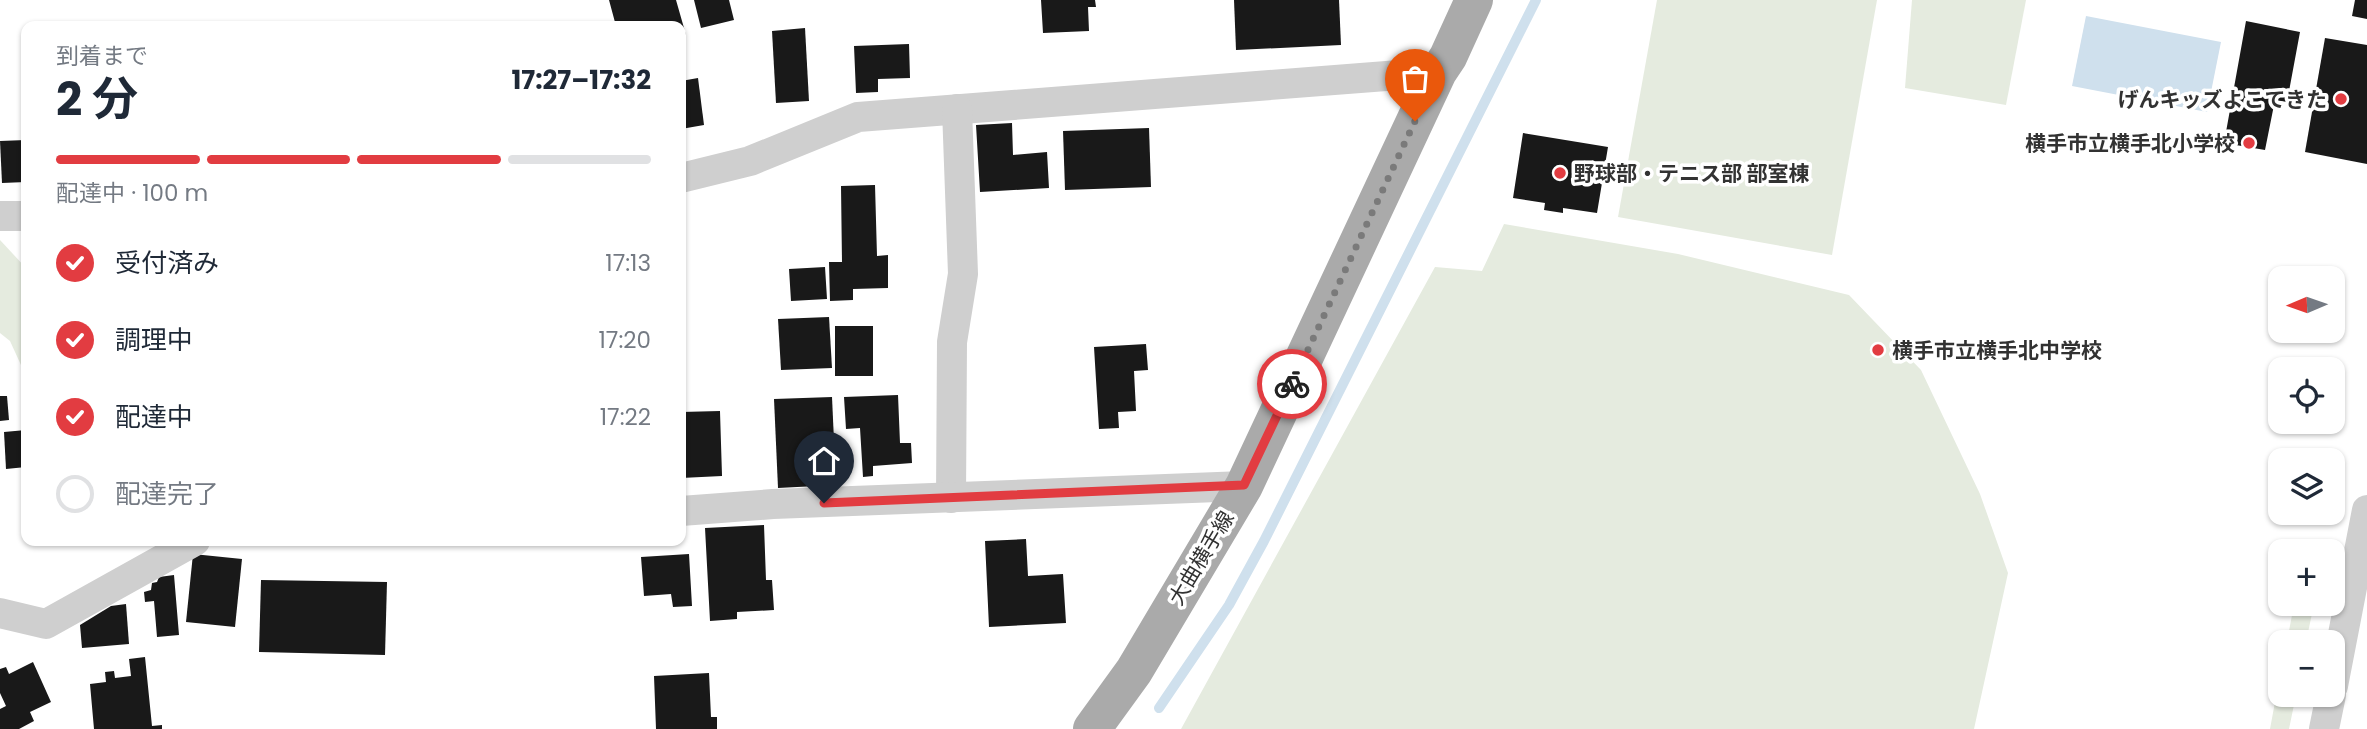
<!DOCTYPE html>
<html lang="ja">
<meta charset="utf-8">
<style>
body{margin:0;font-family:Poppins,"Noto Sans JP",sans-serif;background:#f6f6f7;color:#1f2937;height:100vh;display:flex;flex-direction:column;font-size:26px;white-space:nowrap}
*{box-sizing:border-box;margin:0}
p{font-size:23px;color:#747a83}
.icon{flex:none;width:38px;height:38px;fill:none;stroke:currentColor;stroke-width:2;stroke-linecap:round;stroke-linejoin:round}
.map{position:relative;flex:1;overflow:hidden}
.panel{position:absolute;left:21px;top:21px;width:665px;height:525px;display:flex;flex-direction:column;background:#fff;border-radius:14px;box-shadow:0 2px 5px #0004}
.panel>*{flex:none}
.needle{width:46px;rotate:268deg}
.buttons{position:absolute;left:2268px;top:266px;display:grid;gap:14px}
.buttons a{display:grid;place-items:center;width:77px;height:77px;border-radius:14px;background:#fff;box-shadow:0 2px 5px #0004;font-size:35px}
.pin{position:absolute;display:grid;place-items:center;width:60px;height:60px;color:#fff;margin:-72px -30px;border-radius:50% 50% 50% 0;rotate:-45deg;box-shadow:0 0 7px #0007}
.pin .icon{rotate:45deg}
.courier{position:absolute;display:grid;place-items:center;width:70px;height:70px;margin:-35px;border:5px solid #e23c41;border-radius:50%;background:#fff;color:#222;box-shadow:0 2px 9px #0007}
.head em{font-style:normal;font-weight:700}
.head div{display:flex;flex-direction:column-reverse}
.head{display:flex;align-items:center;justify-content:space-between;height:119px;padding:0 35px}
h1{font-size:46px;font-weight:700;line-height:52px}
.bar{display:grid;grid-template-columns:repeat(4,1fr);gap:10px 7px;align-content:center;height:84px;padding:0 35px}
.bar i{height:9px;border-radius:5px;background:#e0e1e3}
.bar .active{background:#e23c41}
.bar p{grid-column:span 4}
ol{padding:0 35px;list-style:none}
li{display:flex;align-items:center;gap:21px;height:77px}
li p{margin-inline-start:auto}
li .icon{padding:7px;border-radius:50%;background:#e23c41;color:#fff;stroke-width:4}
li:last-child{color:#747a83}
li i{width:38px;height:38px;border:4px solid #e0e1e3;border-radius:50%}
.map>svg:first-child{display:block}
.green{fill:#e5ebdf}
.water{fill:#cfe0ed}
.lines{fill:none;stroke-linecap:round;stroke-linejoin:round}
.stream{stroke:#cfe0ed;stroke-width:10}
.building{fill:#191919}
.street{stroke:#cfcfcf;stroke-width:30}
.primary{stroke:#aaa;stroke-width:38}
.done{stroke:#7a7a7a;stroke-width:7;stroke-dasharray:0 12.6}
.route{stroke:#e23c41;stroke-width:9}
.poi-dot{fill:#e23c41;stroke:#fff;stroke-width:2.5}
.labels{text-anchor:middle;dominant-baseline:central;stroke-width:7;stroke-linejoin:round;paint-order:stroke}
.poi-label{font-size:21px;font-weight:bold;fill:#323232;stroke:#fff;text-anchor:end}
.street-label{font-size:21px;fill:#323232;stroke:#fff}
</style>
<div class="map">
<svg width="2367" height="729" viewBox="0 0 2367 729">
<rect width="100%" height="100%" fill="#fff"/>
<g class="green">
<path d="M1657,0H1877L1832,255L1618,217Z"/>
<path d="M1912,0H2026L2006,105L1905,88Z"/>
<path d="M1504,224L1678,254L1849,295L1921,370L1980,494L2008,573L1974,729H1181L1435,267L1482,271Z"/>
<path d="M0,240L26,268V376L10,341L0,333Z"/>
<path d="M2294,604H2314L2306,642H2287Z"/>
<path d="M2280,675V695H2296L2289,729H2270Z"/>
</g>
<path class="water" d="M2086,16L2221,42L2207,112L2072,86Z"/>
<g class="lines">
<path class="stream" d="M1159,708L1229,605L1264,541L1536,0"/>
</g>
<g class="building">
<path d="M609,0H676L686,35L681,36V26H616Z"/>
<path d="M694,0H729L734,20L701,28Z"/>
<path d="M1041,0H1095L1096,7H1088L1089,31L1043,33Z"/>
<path d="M1234,0H1339L1341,45L1236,50Z"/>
<path d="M2355,0H2367V19L2352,16Z"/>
<path d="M2246,21L2300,32L2287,102L2275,100L2265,150L2224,143Z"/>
<path d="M805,28L809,101L776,103L772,31Z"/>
<path d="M2325,38L2367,45V164L2305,152Z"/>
<path d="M909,44L910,78L878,79V92L856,93L854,46Z"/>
<path d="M698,78L704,125L681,129V81Z"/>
<path d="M1012,123L1013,155L1047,152L1049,188L980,192L976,125Z"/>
<path d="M1149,128L1151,187L1065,190L1063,131Z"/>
<path d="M1523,133L1608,147L1597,213L1563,208V213L1544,210L1545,203L1513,198Z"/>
<path d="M26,140V182L2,183L0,141Z"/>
<path d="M875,185L877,256L888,255V288L853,289V300L830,301L829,262H842L841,186Z"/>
<path d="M825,267L827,299L791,301L789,269Z"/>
<path d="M829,317L832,368L781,370L778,319Z"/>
<rect x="835" y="326" width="38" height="50"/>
<path d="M1146,344L1148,370L1134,371L1136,411L1118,412L1119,428L1099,429L1094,347Z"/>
<path d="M898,395L900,443H911L912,463L873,466V476L863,477L860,428L846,429L844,397Z"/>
<path d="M0,396H7L9,420L0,421Z"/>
<path d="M832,397L836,485L778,488L774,399Z"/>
<path d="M720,411L722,476L681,478V412Z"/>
<path d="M26,430V467L6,469L4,432Z"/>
<path d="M764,525L766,580H772L774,610L737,612V619L710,621L705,528Z"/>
<path d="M1026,539L1028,576L1063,574L1066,623L989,627L985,541Z"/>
<path d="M193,554L242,559L235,627L186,622Z"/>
<path d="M689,554L692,606L673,607L671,594L644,596L641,557Z"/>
<path d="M174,575L179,635L157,637L154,601L145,602L144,592L151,590L152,583L157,582L159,577Z"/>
<path d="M261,580L387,582L385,655L259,652Z"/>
<path d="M126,604L129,644L82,648L80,625L111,606Z"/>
<path d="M145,657L152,726L162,725V729H94L90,684L106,682L105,672L114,671L115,678L131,676L129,659Z"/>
<path d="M33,662L51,702L30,712L34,721L19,729H0V709L6,706L0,693V669L6,667L9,674Z"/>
<path d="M709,673L711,717H717V729H656L654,676Z"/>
</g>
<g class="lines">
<g class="street">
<path d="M681,178L750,161L858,117L1438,72"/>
<path d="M0,216H26"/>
<path d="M951,498L952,342L963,274L957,109"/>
<path d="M681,511L773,504L1244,486"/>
<path d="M0,613L46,624L195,541"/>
<path d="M2333,686L2367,510"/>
<path d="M2324,729L2331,695"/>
</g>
<path class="primary" d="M1092,729L1134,671L1244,486L1438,72L1448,57L1474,0"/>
</g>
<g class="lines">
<path class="done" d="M1292,384L1415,121"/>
<path class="route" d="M824,503L1244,485L1292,384"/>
</g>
<g class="poi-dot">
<circle cx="2341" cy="99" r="7"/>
<circle cx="2249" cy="143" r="7"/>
<circle cx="1560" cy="173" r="7"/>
<circle cx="1878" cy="350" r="7"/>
</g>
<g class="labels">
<g class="poi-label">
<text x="2327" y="99">げんキッズよこてきた</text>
<text x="2235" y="143">横手市立横手北小学校</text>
<text x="1574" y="173" text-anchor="start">野球部・テニス部 部室棟</text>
<text x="1892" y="350" text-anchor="start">横手市立横手北中学校</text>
</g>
<g class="street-label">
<text transform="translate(1201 558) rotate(-59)">大曲横手線</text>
</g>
</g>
</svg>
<div class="buttons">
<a><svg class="needle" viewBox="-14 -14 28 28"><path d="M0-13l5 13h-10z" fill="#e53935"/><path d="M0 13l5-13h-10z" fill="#747a83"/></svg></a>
<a><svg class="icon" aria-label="locate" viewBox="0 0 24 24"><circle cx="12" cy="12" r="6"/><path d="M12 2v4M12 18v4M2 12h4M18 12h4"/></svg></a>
<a><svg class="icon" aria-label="layers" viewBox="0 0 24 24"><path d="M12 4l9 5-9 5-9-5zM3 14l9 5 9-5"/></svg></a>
<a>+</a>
<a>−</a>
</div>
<div class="pin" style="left:1415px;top:121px;background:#ea580c"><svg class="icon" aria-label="bag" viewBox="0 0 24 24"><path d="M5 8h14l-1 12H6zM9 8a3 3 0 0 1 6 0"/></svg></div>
<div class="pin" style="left:824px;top:503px;background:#1f2937"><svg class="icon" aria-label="home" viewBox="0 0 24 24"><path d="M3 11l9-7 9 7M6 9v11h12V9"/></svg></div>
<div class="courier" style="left:1292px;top:384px"><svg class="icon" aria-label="bike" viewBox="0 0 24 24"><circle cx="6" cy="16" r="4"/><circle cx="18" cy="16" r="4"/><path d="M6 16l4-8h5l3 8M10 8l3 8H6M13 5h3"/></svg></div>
<section class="panel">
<div class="head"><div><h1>2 分</h1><p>到着まで</p></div><em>17:27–17:32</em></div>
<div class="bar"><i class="active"></i><i class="active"></i><i class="active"></i><i></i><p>配達中 · 100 m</p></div>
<ol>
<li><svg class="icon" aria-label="check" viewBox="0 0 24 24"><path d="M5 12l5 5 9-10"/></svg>受付済み<p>17:13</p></li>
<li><svg class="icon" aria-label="check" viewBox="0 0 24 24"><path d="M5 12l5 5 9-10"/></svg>調理中<p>17:20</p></li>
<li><svg class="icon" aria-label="check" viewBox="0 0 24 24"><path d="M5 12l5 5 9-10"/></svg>配達中<p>17:22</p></li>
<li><i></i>配達完了</li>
</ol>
</section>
</div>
